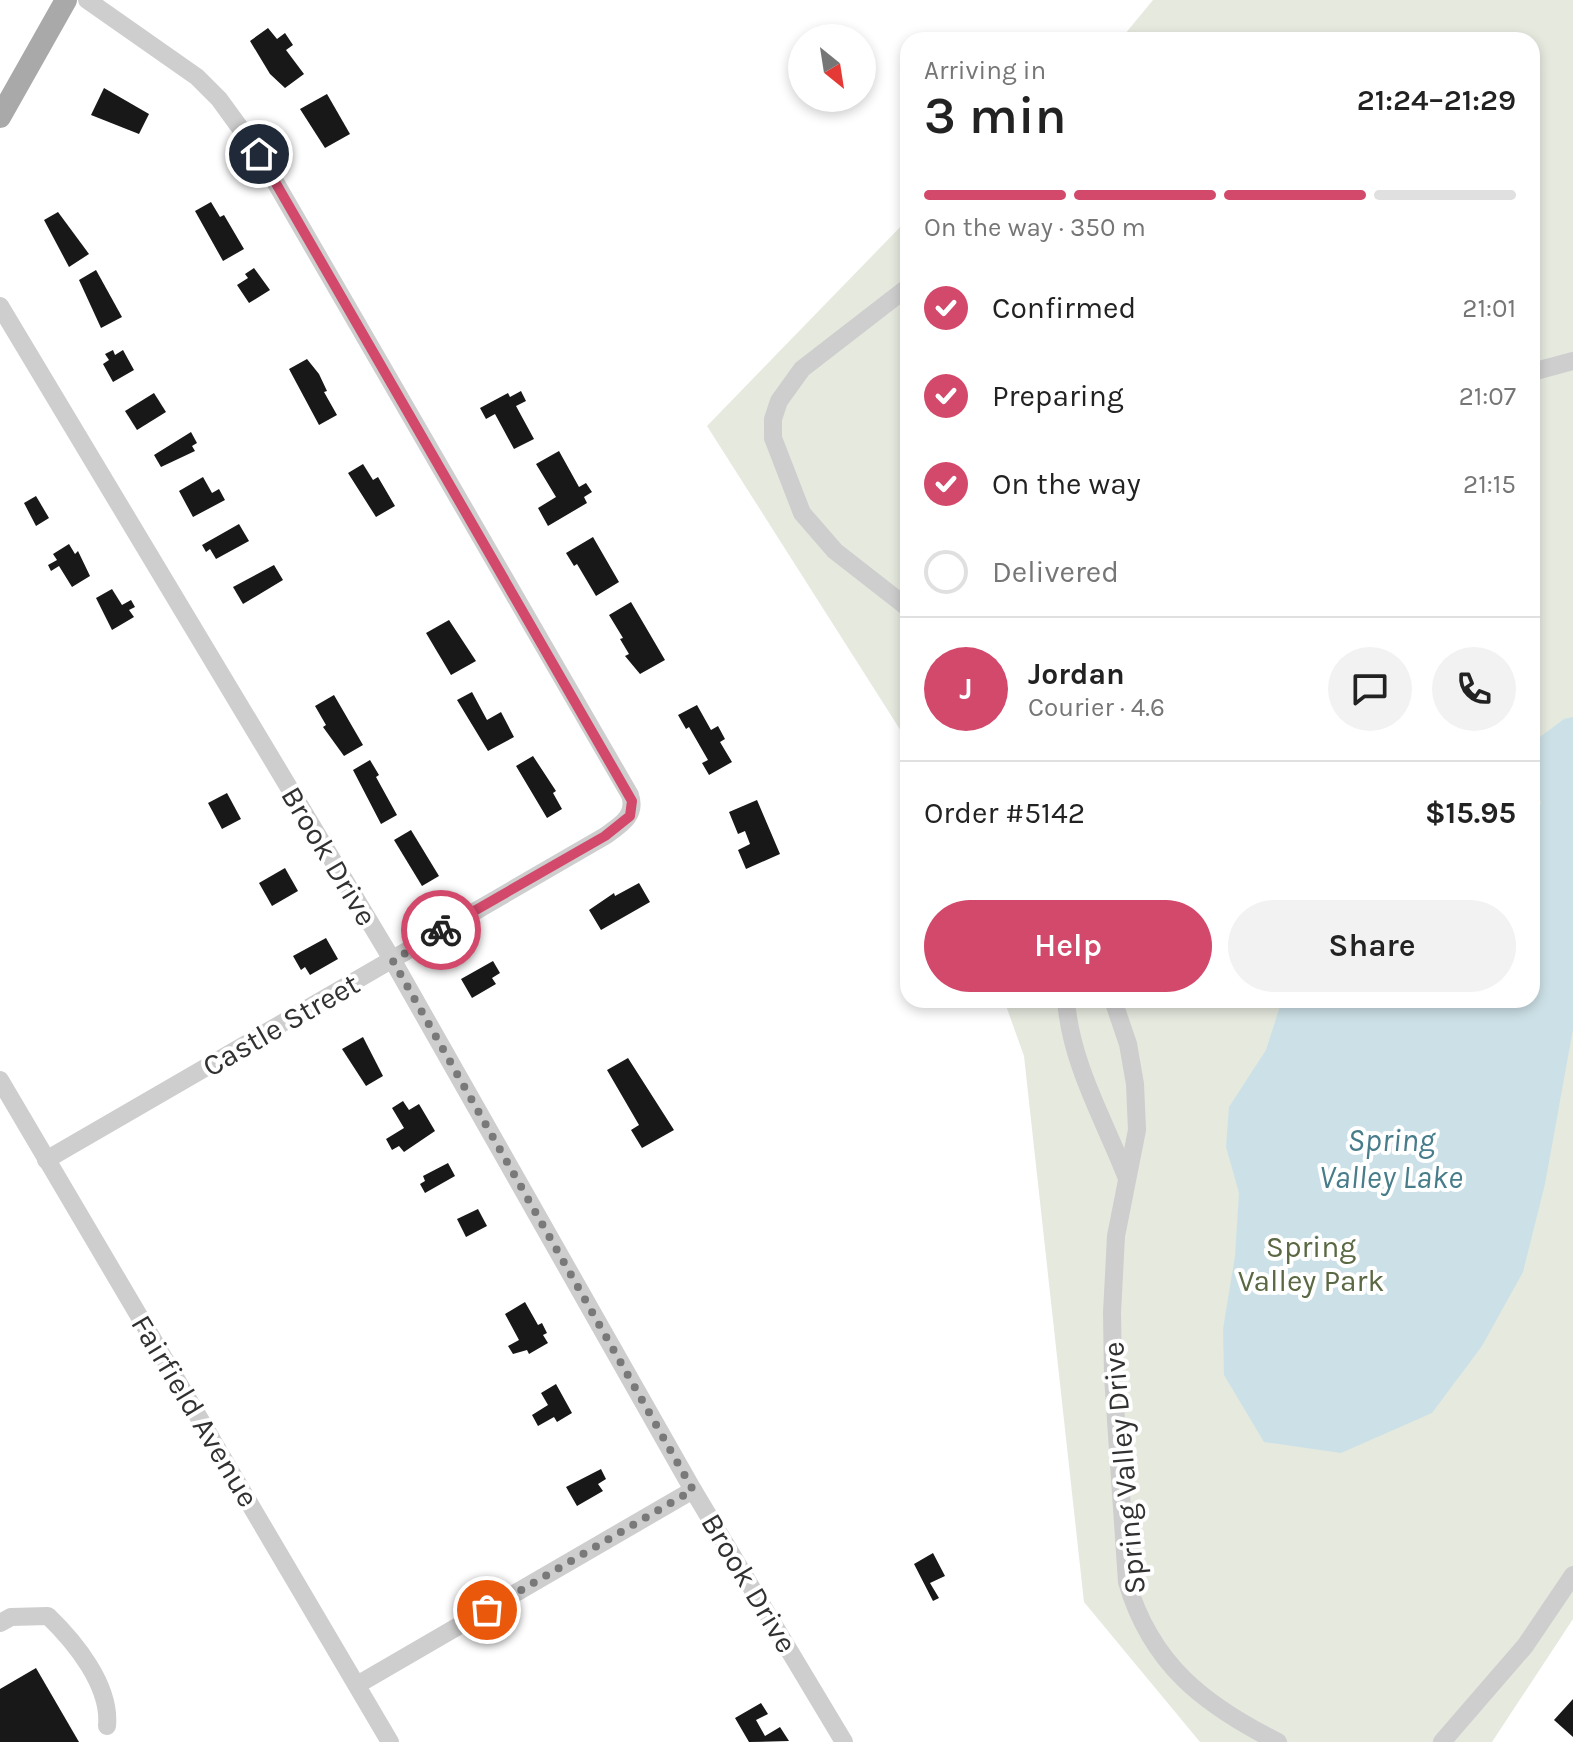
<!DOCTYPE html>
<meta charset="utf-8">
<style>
body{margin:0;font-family:Karla,sans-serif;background:#f2f2f2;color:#222;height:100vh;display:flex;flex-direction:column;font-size:30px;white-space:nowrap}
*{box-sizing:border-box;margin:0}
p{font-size:26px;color:#767676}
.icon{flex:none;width:44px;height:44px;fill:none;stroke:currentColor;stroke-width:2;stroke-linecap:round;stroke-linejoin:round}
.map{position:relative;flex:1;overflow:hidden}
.details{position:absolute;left:900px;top:32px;width:640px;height:976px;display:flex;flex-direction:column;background:#fff;border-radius:24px;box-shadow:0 4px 12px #0003}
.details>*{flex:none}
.needle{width:52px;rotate:150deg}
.buttons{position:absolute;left:788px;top:24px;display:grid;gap:16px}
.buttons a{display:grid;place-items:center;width:88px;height:88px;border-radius:50%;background:#fff;box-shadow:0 4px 12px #0003;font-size:40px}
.pin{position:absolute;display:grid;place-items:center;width:68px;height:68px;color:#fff;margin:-34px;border:4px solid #fff;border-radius:50%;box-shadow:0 2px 8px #0007}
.courier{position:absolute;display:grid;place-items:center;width:80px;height:80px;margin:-40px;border:6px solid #d2496b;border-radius:50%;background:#fff;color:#222;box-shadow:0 2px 10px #0007}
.head em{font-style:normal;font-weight:600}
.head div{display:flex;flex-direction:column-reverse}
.head{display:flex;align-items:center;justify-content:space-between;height:136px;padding:0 24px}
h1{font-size:52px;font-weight:600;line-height:60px}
.bar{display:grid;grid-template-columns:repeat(4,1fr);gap:12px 8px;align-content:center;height:96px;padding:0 24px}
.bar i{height:10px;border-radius:6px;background:#e0e0e0}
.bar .active{background:#d2496b}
.bar p{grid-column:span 4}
.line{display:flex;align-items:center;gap:20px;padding:0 24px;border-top:2px solid #e0e0e0}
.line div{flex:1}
.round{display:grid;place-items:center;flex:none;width:84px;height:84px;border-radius:42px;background:#f2f2f2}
ol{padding:0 24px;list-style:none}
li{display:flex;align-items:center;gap:24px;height:88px}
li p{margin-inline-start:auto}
li .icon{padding:8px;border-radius:50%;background:#d2496b;color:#fff;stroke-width:4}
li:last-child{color:#767676}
li i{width:44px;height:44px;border:4px solid #e0e0e0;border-radius:50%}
.cta{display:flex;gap:16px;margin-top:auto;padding:16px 24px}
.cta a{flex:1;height:92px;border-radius:48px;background:#d2496b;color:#fff;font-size:32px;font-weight:600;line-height:92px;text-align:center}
.cta a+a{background:#f2f2f2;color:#222}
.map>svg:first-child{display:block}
.green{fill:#e5e9de}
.water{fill:#cce1e7}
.building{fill:#181818}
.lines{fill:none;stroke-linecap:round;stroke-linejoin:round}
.minor{stroke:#cecece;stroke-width:18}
.major{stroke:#a9a9a9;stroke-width:22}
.done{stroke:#797979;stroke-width:8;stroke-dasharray:0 14.4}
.route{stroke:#d2496b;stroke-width:10}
.labels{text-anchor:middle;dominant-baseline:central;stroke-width:8;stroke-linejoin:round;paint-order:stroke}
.street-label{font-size:30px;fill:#313131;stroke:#fff}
.park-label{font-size:30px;fill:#5a6843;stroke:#fff}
.water-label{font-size:32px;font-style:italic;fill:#477c8a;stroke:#fff}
</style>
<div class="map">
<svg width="1573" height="1742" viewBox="0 0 1573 1742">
<rect width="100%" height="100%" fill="#fff"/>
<g class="green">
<path d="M1153,0H1573V1619L1492,1742H1200L1084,1602L1024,1056L1004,1000H1532V40H1120Z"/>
<path d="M908,219V742L707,426Z"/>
</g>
<path class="water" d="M1573,717V1029L1545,1184L1523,1272L1482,1346L1432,1413L1341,1453L1264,1442L1224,1375L1223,1329L1235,1256L1239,1193L1226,1147L1229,1107L1266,1050L1282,1000H1532V837L1541,802L1532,779V743L1564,719Z"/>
<g class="building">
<path d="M268,28L277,39L285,33L293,45L286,50L304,74L285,88L270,74L250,41Z"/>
<path d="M104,88L149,114L139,134L91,115Z"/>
<path d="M327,94L350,134L325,148L300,109Z"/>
<path d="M211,202L220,217L224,215L244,249L223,261L195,211Z"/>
<path d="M58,212L89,254L69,267L44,220Z"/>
<path d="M254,268L270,290L249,303L237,285L248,278L245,274Z"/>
<path d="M96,270L122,317L101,328L79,280Z"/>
<path d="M113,350L115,355L123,350L134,370L113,382L103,364L109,360L105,354Z"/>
<path d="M307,359L319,374L327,391L324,392L337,415L319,425L289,369Z"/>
<path d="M521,391L526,401L516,406L534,439L514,449L495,414L486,419L480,408L508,393L510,397Z"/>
<path d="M154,393L166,412L137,430L125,411Z"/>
<path d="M191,432L197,443L192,446L195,451L161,467L154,455Z"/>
<path d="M559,451L579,487L586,483L592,492L584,497L587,503L548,526L538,508L556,497L536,464Z"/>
<path d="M363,464L373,480L378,477L395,506L376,517L348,473Z"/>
<path d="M203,477L212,493L219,489L225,500L193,517L179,491Z"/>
<path d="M36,496L49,518L36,526L24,503Z"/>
<path d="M239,524L249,541L216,559L210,549L206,552L202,545Z"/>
<path d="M593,537L619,582L596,596L577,564L574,566L566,553Z"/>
<path d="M69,544L75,554L78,551L90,576L72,587L59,566L51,571L48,565L57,560L53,554Z"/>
<path d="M274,565L283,580L243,604L233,587Z"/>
<path d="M112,589L122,605L131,600L135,607L129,610L134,617L112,630L96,598Z"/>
<path d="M631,602L665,660L640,674L625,656L629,654L620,639L623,638L609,615Z"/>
<path d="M449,620L476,661L451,675L426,633Z"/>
<path d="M472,692L487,720L501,712L514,737L488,751L457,700Z"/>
<path d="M334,695L363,745L344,756L323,727L326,725L315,706Z"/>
<path d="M697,705L711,730L718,726L725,739L720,742L732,762L709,775L702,763L708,760L689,727L686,729L678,715Z"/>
<path d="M533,756L556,791L553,793L562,809L547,818L516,766Z"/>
<path d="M370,760L379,775L376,777L397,815L381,824L353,770Z"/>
<path d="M227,793L241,819L222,829L208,803Z"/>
<path d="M757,800L780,854L746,869L738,850L750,844L745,831L738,834L729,812Z"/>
<path d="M411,830L439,876L422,886L394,840Z"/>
<path d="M285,868L298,891L272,906L259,883Z"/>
<path d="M639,883L650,902L601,930L589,910L614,893L615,896Z"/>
<path d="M326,938L338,959L310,975L305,967L301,970L293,956Z"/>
<path d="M493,961L500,973L492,978L496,984L472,998L461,979Z"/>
<path d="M363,1037L383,1076L366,1086L342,1049Z"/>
<path d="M628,1058L674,1130L642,1148L631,1130L639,1125L607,1070Z"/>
<path d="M403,1101L409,1110L419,1104L435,1131L404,1152L399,1146L392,1150L386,1139L404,1128L392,1108Z"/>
<path d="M448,1163L455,1176L425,1193L420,1184L425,1181L423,1176Z"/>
<path d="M478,1209L487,1226L466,1237L457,1219Z"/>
<path d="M525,1302L538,1325L542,1323L547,1333L543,1335L548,1343L529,1354L527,1350L513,1354L508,1346L519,1340L505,1314Z"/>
<path d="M556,1384L572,1413L557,1422L554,1417L538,1426L532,1415L548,1405L541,1393Z"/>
<path d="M601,1469L606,1479L598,1484L603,1491L577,1506L566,1487Z"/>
<path d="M933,1553L945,1576L930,1583L939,1598L933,1601L914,1564Z"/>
<path d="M36,1668L79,1742H0V1689Z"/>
<path d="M1573,1699V1737L1554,1720Z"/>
<path d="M761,1703L768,1714L756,1720L765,1736L780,1727L789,1741L749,1742L735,1718Z"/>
</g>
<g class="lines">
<g class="minor">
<path d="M908,287L802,369L779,401L773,419V438L802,513L835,551L908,608"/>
<path d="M0,306L393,961L693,1490L844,1742"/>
<path d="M1532,372L1573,361"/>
<path d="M1066,1000C1071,1064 1103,1117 1126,1176"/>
<path d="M1113,1000L1128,1044L1135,1084L1137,1130L1116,1236L1112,1313L1113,1376L1127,1582C1151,1664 1204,1705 1278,1742"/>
<path d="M0,1080L390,1742"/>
<path d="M46,1160L605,836C620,825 637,816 630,795L259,154L219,99L197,77L87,0"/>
<path d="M0,1623L11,1617L48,1616C75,1642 111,1686 107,1726"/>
<path d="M357,1685L693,1490"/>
<path d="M1442,1742L1525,1646L1573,1575"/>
</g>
<path class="major" d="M0,117L66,0"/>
</g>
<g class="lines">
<path class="done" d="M441,930L393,961L693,1490L487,1610"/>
<path class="route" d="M259,154L632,801L630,816L605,836L441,930"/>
</g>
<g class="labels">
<g class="street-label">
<text transform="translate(329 856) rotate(59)">Brook Drive</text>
<text transform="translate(281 1025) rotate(-30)">Castle Street</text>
<text transform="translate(195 1411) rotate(59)">Fairfield Avenue</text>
<text transform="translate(1124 1468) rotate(-95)">Spring Valley Drive</text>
<text transform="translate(749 1583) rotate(59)">Brook Drive</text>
</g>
<g class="park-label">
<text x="1311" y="1247">Spring<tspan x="1311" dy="34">Valley Park</tspan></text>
</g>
<g class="water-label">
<text x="1391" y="1140">Spring<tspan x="1391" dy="37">Valley Lake</tspan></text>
</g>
</g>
</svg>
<div class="buttons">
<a><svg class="needle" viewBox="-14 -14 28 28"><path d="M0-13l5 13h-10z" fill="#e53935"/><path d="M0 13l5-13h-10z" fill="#767676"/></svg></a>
</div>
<div class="pin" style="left:487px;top:1610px;background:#ea580c"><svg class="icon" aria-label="bag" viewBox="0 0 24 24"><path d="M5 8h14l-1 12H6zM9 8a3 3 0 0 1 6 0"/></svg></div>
<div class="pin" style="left:259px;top:154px;background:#1f2937"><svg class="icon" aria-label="home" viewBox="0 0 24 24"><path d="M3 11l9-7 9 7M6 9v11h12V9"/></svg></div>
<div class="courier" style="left:441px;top:930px"><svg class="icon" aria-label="bike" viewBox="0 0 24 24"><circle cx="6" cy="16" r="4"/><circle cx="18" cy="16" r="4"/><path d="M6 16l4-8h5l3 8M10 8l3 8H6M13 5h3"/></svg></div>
<section class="details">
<div class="head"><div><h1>3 min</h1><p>Arriving in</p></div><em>21:24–21:29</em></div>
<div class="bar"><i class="active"></i><i class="active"></i><i class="active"></i><i></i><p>On the way · 350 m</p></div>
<ol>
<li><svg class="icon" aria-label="check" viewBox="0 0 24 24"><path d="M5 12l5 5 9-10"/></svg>Confirmed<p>21:01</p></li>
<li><svg class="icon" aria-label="check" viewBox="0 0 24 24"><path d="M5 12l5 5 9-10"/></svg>Preparing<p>21:07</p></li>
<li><svg class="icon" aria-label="check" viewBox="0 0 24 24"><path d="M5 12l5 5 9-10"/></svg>On the way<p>21:15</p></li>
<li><i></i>Delivered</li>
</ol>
<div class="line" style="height:144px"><b class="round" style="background:#d2496b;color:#fff">J</b><div><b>Jordan</b><p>Courier · 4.6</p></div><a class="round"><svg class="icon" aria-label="chat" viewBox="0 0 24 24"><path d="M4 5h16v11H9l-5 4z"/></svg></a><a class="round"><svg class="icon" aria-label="phone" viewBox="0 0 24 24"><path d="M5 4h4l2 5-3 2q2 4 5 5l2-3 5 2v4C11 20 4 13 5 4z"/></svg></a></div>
<div class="line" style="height:104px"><div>Order #5142</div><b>$15.95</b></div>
<div class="cta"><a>Help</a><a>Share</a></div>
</section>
</div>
